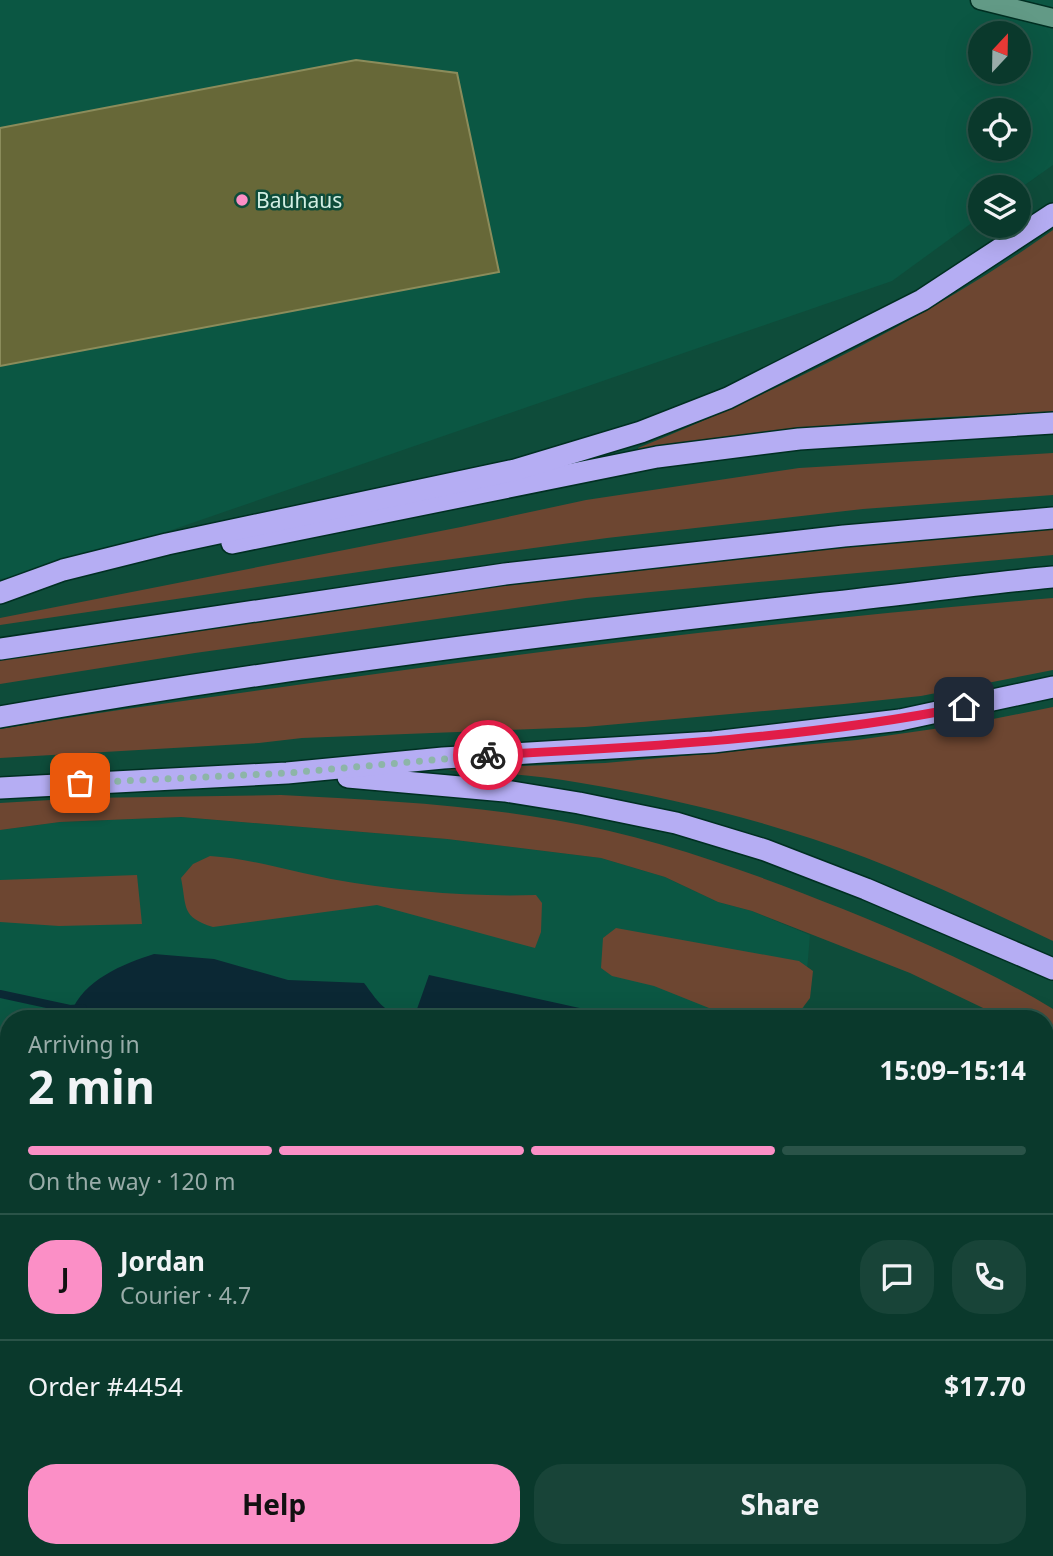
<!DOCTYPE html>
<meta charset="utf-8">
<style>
body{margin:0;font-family:"Noto Sans",sans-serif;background:#184438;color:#f1f3f6;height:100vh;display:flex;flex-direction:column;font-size:26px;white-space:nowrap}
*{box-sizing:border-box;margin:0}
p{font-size:23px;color:#99aca9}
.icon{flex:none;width:38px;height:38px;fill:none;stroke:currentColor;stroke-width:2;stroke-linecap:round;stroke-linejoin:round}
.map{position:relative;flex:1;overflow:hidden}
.sheet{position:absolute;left:0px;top:1010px;width:1054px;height:548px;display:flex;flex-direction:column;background:#0a392c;border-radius:28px 28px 0 0;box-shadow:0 7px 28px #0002,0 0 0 2px #2a5348}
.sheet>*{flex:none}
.needle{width:46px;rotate:22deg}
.tools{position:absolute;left:968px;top:21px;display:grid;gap:14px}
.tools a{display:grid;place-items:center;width:63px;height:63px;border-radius:50%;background:#0a392c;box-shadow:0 7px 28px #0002,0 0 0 2px #2a5348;font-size:35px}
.pin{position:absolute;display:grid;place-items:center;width:60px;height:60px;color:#fff;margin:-30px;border-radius:14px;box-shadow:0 4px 10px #0006}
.courier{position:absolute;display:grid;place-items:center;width:70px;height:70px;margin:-35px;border:5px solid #e11d48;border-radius:50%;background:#fff;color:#222;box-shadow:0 2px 9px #0007}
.overview em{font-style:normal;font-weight:700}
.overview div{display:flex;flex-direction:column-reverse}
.overview{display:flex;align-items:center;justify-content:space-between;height:119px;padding:0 28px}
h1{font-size:46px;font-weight:700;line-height:52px}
.bar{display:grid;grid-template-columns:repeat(4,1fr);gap:10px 7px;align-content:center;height:84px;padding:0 28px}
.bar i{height:9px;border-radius:5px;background:#2a5348}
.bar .on{background:#fb8fc6}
.bar p{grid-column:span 4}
.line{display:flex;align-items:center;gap:18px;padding:0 28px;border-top:2px solid #2a5348}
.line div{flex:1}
.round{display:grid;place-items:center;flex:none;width:74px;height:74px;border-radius:28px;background:#184438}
.cta{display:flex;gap:14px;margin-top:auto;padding:14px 28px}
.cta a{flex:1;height:80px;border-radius:28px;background:#fb8fc6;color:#111;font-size:28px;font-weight:700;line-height:80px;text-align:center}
.cta a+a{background:#184438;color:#f1f3f6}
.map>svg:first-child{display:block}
.built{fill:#0b5743;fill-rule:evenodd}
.green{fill:#6d4631}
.water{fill:#0b2834}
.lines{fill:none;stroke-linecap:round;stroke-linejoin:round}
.stream{stroke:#0b2834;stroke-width:8}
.building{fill:#676838;stroke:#8b8c5b;stroke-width:2}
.minor-casing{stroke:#002f22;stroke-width:21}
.highway-casing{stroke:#002f22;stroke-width:24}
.minor{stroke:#629a86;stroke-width:18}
.highway{stroke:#b5adf3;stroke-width:21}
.done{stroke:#8db5a8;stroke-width:7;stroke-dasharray:0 12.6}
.route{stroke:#e11d48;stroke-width:9}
.poi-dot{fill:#fb8fc6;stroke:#0e4c3a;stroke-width:2.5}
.labels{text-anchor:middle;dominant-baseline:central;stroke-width:5;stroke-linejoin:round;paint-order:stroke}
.poi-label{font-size:21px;fill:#d2eee3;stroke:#0e4c3a;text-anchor:start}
</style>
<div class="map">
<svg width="1053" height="1556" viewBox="0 0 1053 1556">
<rect width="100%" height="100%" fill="#0e4c3a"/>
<g class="built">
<path d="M0,0H1053V165L1019,189L1018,187H980V217L892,281L59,569L0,579ZM980,33H1018V72H980ZM980,110H1018V149H980Z"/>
<path d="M181,817L447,839L601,858L665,877L718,902L752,911L810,935L803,1018H9V1549H542L538,1556H0V830L60,822Z"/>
</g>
<g class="green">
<path d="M1053,230V413C913,417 776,426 638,451V448C782,389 925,321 1053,230Z"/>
<path d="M1053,453V495L863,509L607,538L393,567L0,625V618L461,527L586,500L799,468Z"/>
<path d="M1053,525V555L586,598L195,653L0,684V655L593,571Z"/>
<path d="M1053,598V670L921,696L844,704L585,727L302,738L259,743L0,758V729C110,710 221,696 332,680C572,646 812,618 1053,598Z"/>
<path d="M1053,707V941C975,904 896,866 813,839C738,814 660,796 581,783C532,774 482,772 433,769L605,763L857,740L968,724Z"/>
<path d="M281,795C372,800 465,804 555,820C655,837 750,872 843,909C914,938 987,969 1053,1009V1049L1045,1044V1018H1004L910,973L752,911L718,902L665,877L601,858L447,839L181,817L60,822L0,830V803L84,798Z"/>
<path d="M210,856C248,858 293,872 331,879C398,891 468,897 536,895L542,903L541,932L535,948L377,905L213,927C181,917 187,908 181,878L193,864Z"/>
<path d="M137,875L142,924L59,926L0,922V880Z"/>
<path d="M616,928L799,961L813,971L810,998L795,1018H734L654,986L612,976L601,968L603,938Z"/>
</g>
<path class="water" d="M154,954L214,959L288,980L364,983C381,1005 387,1020 417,1009L429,975L625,1018H76L71,1013C83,980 123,964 154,954Z"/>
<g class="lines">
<g class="stream">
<path d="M0,994L70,1009L83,1008"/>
<path d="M542,1556L546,1549"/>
</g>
</g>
<g class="building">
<path d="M356,60L457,73L499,272L0,366V128Z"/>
<path d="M0,1128L9,1133V1549H487L482,1556H14L0,1548Z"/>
</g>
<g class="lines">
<defs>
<g id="minor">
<path d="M980,0L1053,18"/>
<path d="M0,1111L9,1116"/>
<path d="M497,1556L501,1549"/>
</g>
<g id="highway">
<path d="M232,543L657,457L799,439L1053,423"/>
<path d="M0,593L63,570L167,544L515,470L641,432L728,398L922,300L1053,214"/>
<path d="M0,649L505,574L844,536L1053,518"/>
<path d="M0,717C274,669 549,634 825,603C901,595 977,584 1053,577"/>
<path d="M348,777L505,791L579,803L676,823L765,850L866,889L1053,969"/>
<path d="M0,788L287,773L443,758L713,742L900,720L1053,687"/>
</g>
</defs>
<use href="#minor" class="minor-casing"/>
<use href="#highway" class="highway-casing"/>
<use href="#minor" class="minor"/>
<use href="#highway" class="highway"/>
</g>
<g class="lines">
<path class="done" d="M80,783L287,773L488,755"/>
<path class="route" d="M488,755C648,747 807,738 964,707"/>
</g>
<circle class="poi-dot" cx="242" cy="200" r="7"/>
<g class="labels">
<g class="poi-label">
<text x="256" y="200">Bauhaus</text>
</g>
</g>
</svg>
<div class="tools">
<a><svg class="needle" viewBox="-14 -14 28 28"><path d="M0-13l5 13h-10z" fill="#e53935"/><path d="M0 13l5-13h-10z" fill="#99aca9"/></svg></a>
<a><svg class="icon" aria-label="locate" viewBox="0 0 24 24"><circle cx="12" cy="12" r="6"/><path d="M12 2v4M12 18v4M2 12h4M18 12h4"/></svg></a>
<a><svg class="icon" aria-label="layers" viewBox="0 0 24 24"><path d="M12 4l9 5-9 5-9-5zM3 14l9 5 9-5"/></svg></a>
</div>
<div class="pin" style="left:80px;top:783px;background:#ea580c"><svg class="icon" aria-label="bag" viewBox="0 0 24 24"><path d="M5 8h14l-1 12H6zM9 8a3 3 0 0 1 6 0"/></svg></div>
<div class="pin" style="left:964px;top:707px;background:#1f2937"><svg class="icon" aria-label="home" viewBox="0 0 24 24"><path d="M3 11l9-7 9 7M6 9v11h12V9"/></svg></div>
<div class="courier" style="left:488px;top:755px"><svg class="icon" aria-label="bike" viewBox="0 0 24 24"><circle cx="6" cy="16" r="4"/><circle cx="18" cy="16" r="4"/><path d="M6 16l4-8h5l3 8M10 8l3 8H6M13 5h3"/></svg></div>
<section class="sheet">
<div class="overview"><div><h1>2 min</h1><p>Arriving in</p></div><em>15:09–15:14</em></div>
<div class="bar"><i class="on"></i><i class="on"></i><i class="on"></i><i></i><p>On the way · 120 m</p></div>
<div class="line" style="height:126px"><b class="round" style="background:#fb8fc6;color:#111">J</b><div><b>Jordan</b><p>Courier · 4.7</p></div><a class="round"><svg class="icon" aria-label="chat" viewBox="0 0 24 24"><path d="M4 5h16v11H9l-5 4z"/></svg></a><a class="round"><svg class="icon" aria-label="phone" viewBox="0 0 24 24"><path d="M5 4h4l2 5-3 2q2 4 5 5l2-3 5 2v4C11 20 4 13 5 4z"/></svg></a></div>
<div class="line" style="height:91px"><div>Order #4454</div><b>$17.70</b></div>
<div class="cta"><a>Help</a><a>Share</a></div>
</section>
</div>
